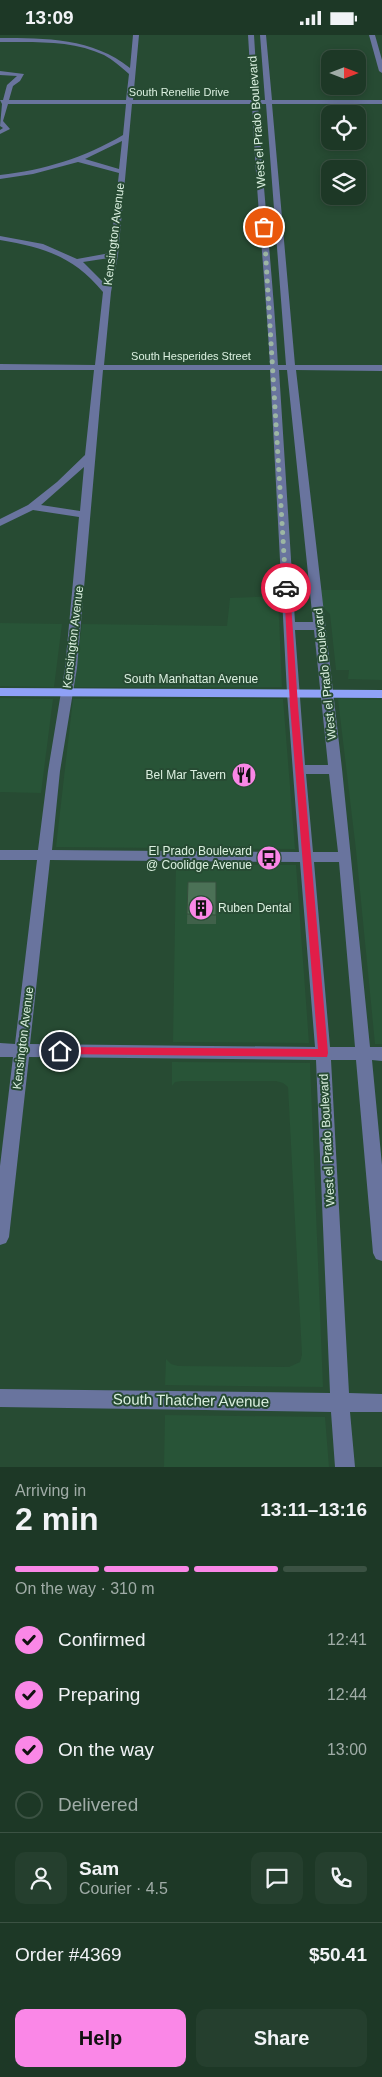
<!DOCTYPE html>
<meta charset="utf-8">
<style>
body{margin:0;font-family:Arial,sans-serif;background:#253f2e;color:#f1f3f6;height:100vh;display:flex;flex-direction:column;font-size:19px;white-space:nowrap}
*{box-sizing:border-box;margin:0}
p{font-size:16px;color:#a0aca7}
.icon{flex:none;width:28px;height:28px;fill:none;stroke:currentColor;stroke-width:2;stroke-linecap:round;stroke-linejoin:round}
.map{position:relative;height:1432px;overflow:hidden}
.details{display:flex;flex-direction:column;background:#1d3826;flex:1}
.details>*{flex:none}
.needle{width:32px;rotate:90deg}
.fabs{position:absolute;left:321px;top:15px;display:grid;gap:10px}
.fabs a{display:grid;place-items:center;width:45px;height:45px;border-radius:10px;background:#1d3826;box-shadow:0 2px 8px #0003,0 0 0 1px #3b5243;font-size:25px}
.pin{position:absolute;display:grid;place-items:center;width:42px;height:42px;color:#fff;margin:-21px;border:2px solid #fff;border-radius:50%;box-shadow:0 1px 5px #0007}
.courier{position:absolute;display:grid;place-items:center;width:50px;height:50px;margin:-25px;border:4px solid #e11d48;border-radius:50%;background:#fff;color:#222;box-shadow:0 1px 6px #0007}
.head em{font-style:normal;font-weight:700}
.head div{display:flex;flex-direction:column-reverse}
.head{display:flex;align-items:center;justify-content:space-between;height:85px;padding:0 15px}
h1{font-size:32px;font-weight:700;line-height:38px}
.bar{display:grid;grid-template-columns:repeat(4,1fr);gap:8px 5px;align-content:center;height:60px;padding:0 15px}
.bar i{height:6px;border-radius:4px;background:#3b5243}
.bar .on{background:#fa87e7}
.bar p{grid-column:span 4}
.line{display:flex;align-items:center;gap:12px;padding:0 15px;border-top:1px solid #3b5243}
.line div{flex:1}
.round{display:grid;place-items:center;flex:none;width:52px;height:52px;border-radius:10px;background:#253f2e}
ol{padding:0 15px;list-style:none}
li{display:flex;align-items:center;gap:15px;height:55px}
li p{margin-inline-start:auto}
li .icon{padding:5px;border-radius:50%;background:#fa87e7;color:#111;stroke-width:4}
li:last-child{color:#a0aca7}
li i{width:28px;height:28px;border:2px solid #3b5243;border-radius:50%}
.button{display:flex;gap:10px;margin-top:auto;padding:10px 15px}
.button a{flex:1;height:58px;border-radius:10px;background:#fa87e7;color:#111;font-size:20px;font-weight:700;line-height:58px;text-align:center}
.button a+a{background:#253f2e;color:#f1f3f6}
.status{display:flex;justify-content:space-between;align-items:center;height:35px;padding:0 25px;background:#1d3826;direction:ltr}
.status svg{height:14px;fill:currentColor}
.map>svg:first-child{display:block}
.built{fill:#285437}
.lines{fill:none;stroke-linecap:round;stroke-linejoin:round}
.minor{fill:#69749e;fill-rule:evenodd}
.major{fill:#8fa1f7;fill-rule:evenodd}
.wall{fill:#40614a}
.building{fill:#4b7156;stroke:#344f3c}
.route{fill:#e11d48}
.done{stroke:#9cb6a3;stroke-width:5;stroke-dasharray:0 9}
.labels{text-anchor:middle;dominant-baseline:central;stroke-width:4;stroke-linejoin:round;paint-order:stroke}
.far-street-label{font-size:11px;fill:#dbf0e0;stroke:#274b33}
.street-label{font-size:12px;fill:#dbf0e0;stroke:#274b33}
.poi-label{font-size:12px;fill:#dbf0e0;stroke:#274b33;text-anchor:end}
.near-street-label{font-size:15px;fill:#dbf0e0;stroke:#274b33}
</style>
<div class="status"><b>13:09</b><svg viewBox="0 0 49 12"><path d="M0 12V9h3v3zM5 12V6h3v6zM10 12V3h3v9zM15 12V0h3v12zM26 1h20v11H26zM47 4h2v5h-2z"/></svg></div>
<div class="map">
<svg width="382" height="1432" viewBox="0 0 382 1432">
<rect width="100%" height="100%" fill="#274b33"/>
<g class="built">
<path d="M319,555H382V645L348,644L349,635H336L330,579L321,570Z"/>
<path d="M278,561L282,652H74L82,589L227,591L230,563Z"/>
<path d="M0,588L62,589L54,652L0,651Z"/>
<path d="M0,663L53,664L41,758L0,757Z"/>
<path d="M73,664H283L295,814L56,812Z"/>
<path d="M338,664L382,665V1009H375L356,815Z"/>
<path d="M176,829L296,830L309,1008L173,1007Z"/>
<path d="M172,1027L310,1028L323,1352L165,1350L166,1324L171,1329L178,1331L289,1332L300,1327L302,1320L288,1052L283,1048L276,1046H182L175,1047L172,1051Z"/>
<path d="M165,1380L325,1382L329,1432H164Z"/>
</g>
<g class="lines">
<g class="minor">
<path d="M133,0H139L133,65H252L248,0H254L258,65H265L260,0H266L272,65H382V69H272L295,330H382V336L296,335L342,734L370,1012H382V1026L372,1025L382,1130V1226L376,1224L373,1218L356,1025H331L349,1358L382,1359V1377H350L355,1432H335L331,1377L0,1372V1354L330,1358L316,1025L29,1022L9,1202L6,1208L0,1210V1131L13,1022H0V1008L15,1009L37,825H0V815H38L48,736L65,633L79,482L33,475L0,491V484L28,470L57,447L85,420L94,335H0V329L95,330L103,257C73,221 45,213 0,205V201L43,209L77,224L110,218L119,138L78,127L33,139L0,144V140C44,135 84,123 123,100L126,69H8L3,86L10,94L0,99V95L3,93L0,91L2,69L0,65H3L7,50L17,41L0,40V36L24,39L20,46L13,51L9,65H126L129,39C121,32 113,25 104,20C73,5 34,7 0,7V3C45,3 93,3 130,33ZM132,69H252C256,156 265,243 270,330H104L111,257L118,220ZM258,69H266L286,330H278C273,243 263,156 258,69ZM122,106L119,134L85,124ZM109,223L105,249L83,227ZM103,335H270L287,658L299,817L52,815L60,736L77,633ZM279,335H287L313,587H295ZM84,432L80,476L41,470ZM295,595H314L328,730H305ZM306,739H329L338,817H313ZM50,825L300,827L315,1012L30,1009ZM314,827H339L355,1012H330Z"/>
<path d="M369,0H375L382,25V38L379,36Z"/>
</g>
<path class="major" d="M0,653L382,655V663L0,661Z"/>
</g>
<path class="wall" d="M188,847H216V889H187Z"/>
<path class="building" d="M188,847H216V880L187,879Z"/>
<path class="route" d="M284,551L290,553L298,671L328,1018L327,1022L57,1019L55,1016L60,1012L318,1014L290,671Z"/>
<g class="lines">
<path class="done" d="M264,192L286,553"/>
</g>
<defs>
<symbol id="restaurant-disc" viewBox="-11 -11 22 22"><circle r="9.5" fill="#fa87e7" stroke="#274b33"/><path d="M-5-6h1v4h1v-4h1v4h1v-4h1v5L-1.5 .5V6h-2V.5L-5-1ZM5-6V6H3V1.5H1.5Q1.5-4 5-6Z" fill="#111"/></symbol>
<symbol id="bus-disc" viewBox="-11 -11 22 22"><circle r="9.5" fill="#fa87e7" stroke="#274b33"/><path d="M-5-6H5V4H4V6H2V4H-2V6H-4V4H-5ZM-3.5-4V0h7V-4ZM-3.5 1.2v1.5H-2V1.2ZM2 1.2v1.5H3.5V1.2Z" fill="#111"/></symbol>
<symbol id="building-disc" viewBox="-11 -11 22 22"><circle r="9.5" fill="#fa87e7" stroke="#274b33"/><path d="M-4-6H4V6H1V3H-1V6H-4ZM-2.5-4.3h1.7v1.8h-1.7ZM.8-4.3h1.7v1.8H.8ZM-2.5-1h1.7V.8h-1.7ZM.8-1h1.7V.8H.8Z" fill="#111"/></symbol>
</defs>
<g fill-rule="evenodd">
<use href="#restaurant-disc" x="230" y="726" width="28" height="28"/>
<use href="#bus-disc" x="255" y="809" width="28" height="28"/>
<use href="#building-disc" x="187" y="859" width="28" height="28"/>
</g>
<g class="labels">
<g class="far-street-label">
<text x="179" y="57">South Renellie Drive</text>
<text x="191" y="321">South Hesperides Street</text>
</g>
<g class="street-label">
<text transform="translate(257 87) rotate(-94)">West el Prado Boulevard</text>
<text transform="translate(114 199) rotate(-83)">Kensington Avenue</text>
<text transform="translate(73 602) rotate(-83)">Kensington Avenue</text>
<text transform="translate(325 639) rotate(-96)">West el Prado Boulevard</text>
<text x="191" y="644">South Manhattan Avenue</text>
<text transform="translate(23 1003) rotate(-83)">Kensington Avenue</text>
<text transform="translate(327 1105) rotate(-93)">West el Prado Boulevard</text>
</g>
<g class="poi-label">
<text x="226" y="740">Bel Mar Tavern</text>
<text x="252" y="816">El Prado Boulevard<tspan x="252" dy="14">@ Coolidge Avenue</tspan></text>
<text x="218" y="873" text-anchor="start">Ruben Dental</text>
</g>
<g class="near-street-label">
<text transform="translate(191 1365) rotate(1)">South Thatcher Avenue</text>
</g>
</g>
</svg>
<div class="fabs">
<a><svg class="needle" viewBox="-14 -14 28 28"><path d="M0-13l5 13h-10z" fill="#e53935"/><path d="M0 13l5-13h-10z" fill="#a0aca7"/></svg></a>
<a><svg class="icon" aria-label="locate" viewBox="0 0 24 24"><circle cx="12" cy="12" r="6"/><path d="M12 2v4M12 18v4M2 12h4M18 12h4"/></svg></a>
<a><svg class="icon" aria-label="layers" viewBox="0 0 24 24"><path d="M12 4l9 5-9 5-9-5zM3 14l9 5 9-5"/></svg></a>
</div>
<div class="pin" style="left:264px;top:192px;background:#ea580c"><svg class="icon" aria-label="bag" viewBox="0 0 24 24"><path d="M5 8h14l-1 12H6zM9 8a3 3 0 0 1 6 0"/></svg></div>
<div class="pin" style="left:60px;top:1016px;background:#1f2937"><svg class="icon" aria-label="home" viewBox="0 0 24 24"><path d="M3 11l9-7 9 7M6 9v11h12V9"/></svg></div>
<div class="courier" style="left:286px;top:553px"><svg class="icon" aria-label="car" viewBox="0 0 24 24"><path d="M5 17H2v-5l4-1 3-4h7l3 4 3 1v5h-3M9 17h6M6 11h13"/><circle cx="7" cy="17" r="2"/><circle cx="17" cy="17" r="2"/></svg></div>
</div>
<section class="details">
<div class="head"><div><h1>2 min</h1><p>Arriving in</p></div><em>13:11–13:16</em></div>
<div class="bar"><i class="on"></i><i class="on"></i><i class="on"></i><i></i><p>On the way · 310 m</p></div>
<ol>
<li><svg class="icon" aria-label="check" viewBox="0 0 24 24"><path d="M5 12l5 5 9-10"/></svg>Confirmed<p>12:41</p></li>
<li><svg class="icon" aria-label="check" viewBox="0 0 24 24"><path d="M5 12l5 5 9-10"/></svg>Preparing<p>12:44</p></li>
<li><svg class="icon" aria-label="check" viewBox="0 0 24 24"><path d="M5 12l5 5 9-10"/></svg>On the way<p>13:00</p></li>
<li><i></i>Delivered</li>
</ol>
<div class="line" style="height:90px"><a class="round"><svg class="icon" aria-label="person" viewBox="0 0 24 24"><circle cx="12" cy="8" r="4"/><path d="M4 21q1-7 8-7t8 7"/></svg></a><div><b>Sam</b><p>Courier · 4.5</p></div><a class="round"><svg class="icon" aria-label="chat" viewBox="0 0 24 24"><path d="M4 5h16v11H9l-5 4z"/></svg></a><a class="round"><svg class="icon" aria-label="phone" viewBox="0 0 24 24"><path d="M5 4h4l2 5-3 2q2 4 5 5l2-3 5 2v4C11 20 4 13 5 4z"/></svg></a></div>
<div class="line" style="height:65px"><div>Order #4369</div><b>$50.41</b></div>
<div class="button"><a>Help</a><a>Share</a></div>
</section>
